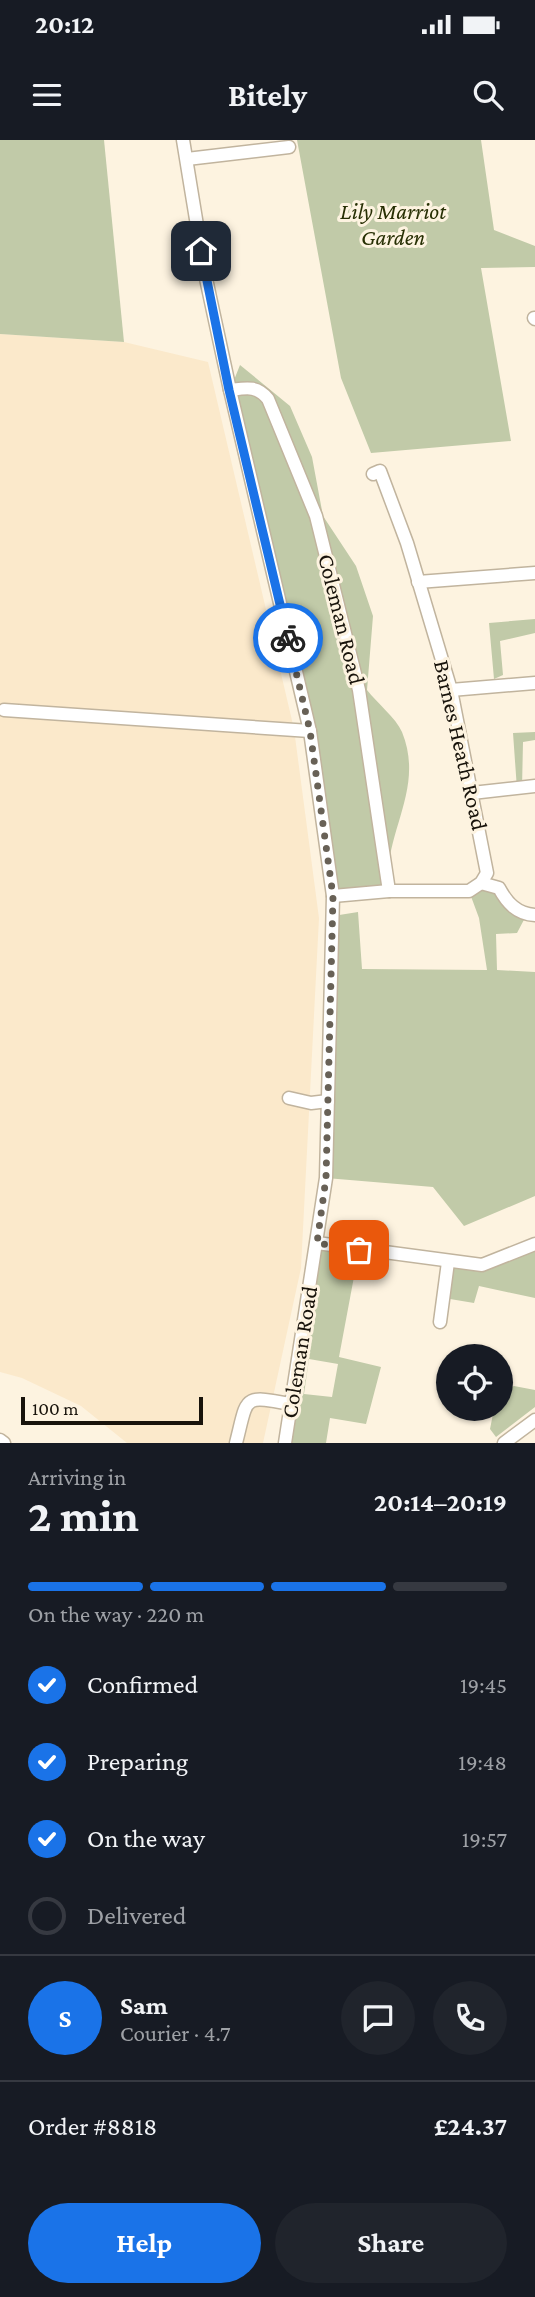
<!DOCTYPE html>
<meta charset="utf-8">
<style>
body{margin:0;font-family:"Crimson Pro",serif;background:#20242c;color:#f1f3f6;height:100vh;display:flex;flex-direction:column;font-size:26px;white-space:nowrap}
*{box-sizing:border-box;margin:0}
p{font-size:23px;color:#9ea1a6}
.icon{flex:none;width:38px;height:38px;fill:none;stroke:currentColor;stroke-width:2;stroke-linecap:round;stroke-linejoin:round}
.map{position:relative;height:1303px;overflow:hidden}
.panel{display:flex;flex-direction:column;background:#171b24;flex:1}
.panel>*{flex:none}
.buttons{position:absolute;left:436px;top:1204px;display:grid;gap:14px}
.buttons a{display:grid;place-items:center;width:77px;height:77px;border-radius:50%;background:#171b24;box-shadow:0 2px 5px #0004;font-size:35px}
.scale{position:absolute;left:21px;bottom:18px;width:182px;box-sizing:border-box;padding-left:7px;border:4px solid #18130b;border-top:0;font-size:19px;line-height:24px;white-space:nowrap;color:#18130b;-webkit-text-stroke:5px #fdf3e0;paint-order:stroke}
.pin{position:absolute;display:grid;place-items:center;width:60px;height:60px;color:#fff;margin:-30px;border-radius:14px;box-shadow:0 4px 10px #0006}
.courier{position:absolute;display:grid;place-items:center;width:70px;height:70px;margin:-35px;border:5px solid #1a73e8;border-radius:50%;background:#fff;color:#222;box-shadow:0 2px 9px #0007}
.summary em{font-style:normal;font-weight:700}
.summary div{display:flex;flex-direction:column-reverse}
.summary{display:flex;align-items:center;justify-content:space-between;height:119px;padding:0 28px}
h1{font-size:46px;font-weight:700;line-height:52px}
.bar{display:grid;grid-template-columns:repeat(4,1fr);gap:10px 7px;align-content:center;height:84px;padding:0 28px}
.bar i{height:9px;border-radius:5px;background:#363941}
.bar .current{background:#1a73e8}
.bar p{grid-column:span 4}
.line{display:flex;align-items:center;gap:18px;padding:0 28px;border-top:2px solid #363941}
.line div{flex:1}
.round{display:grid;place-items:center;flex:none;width:74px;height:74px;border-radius:37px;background:#20242c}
ol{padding:0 28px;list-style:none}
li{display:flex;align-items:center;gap:21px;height:77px}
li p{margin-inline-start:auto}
li .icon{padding:7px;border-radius:50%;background:#1a73e8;color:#fff;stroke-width:4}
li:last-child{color:#9ea1a6}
li i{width:38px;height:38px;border:4px solid #363941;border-radius:50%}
.action{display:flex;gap:14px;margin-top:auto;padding:14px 28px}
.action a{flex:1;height:80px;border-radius:42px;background:#1a73e8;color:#fff;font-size:28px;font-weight:700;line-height:80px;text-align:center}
.action a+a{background:#20242c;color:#f1f3f6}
.status{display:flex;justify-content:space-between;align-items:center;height:49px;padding:0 35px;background:#171b24;direction:ltr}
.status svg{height:19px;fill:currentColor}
header{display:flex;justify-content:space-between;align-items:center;height:91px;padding:0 28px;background:#171b24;font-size:32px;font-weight:700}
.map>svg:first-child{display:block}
.built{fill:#fbe9cb}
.green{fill:#c1caa8;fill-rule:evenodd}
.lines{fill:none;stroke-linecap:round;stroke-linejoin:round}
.street-casing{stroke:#c1b49e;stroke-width:15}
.street{stroke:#fff;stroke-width:12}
.done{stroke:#686156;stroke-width:7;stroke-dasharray:0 12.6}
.route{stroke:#1a73e8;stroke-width:9}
.labels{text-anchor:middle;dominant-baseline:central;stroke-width:6;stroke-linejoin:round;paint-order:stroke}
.park-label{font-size:23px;font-style:italic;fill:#272f03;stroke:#fdf3e0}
.street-label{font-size:23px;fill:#18130b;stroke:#fdf3e0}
</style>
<div class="status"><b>20:12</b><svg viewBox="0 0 49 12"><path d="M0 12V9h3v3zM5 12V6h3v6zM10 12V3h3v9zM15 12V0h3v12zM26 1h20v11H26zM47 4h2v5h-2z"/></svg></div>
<header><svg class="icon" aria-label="menu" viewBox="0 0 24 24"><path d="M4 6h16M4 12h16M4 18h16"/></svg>Bitely<svg class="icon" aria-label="search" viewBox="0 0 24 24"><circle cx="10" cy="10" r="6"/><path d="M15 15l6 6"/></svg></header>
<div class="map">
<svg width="535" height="1303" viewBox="0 0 535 1303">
<rect width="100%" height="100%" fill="#fdf3e0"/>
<path class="built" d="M0,194L124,202L208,222L294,589L319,778L301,1128L263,1303H127L81,1266L22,1238L0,1232Z"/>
<g class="green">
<path d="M0,0H104L124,202L0,194Z"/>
<path d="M297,0H481L494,90L535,106V127L481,128L511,301L371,313L341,238Z"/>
<path d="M240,225L290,266L312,317L323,376L356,426L373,476L367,550C377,563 396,578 402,592C426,651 381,695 389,751L333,756L310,591L230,250Z"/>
<path d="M535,479V493L500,501L503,535L494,539L489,483Z"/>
<path d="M535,592V600L523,602L522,648L517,649L513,593Z"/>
<path d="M481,743L527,774L517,793L496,794L497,830L535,832V1056L464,1086L433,1047L326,1038L333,776L358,772L362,829L487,830L479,778L469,751Z"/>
<path d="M317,1103L359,1110L339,1217L381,1227L366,1284L330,1278L326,1303H285ZM309,1219L338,1224L332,1257L304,1254Z"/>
<path d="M535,1105V1158L479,1146L474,1163L444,1158L448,1122L482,1124Z"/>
<path d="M514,1246L535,1250V1267L496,1297L490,1289L494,1269H500L501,1251Z"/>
</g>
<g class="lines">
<defs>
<g id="street">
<path d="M183,0L205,134L230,250L310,591L333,756L326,1038L285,1303"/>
<path d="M187,19L289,7"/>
<path d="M534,178L535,179"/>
<path d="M230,250C246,248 257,245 268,259L316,376L359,550L389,751"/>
<path d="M418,442L535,433"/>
<path d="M451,550L535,543"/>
<path d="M4,570L310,591"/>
<path d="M472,653L535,646"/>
<path d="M481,743L499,748C507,763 517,774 535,775"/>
<path d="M333,756L389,751H469L481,743L487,733L451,550L407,403L380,331L373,334"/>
<path d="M289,958L311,963L328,961"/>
<path d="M317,1103L482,1125L535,1104"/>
<path d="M440,1182L448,1122"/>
<path d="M0,1300L4,1303"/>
<path d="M236,1303C248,1256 242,1255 290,1264"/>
<path d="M504,1303L535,1280"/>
</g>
</defs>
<use href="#street" class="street-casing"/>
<use href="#street" class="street"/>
</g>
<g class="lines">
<path class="done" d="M288,498L310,591L333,756L326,1038L317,1103L359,1110"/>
<path class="route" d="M201,111L229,250L288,498"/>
</g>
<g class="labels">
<g class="park-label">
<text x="393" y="71">Lily Marriot<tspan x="393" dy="26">Garden</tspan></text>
</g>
<g class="street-label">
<text transform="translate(342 479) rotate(76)">Coleman Road</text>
<text transform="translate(461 605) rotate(77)">Barnes Heath Road</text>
<text transform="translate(299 1212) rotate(-81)">Coleman Road</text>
</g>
</g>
</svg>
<div class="buttons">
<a><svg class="icon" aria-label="locate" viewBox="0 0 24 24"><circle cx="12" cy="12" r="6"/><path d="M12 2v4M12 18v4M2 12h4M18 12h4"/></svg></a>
</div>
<div class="scale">100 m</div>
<div class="pin" style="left:359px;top:1110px;background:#ea580c"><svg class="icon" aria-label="bag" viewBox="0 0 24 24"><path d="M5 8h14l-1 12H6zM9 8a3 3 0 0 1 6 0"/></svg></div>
<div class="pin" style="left:201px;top:111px;background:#1f2937"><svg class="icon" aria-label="home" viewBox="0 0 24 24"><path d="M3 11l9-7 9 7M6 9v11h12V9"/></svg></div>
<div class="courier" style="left:288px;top:498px"><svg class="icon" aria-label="bike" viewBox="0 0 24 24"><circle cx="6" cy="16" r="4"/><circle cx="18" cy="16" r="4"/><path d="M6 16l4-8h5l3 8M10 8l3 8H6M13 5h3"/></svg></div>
</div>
<section class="panel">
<div class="summary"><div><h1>2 min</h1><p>Arriving in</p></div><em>20:14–20:19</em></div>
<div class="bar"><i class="current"></i><i class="current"></i><i class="current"></i><i></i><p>On the way · 220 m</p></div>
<ol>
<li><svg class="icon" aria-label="check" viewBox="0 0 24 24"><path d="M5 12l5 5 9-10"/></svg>Confirmed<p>19:45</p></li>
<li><svg class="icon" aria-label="check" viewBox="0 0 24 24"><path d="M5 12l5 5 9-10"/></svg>Preparing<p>19:48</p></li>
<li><svg class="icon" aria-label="check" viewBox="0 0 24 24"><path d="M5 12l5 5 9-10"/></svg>On the way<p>19:57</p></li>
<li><i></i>Delivered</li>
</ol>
<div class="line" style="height:126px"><b class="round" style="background:#1a73e8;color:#fff">S</b><div><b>Sam</b><p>Courier · 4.7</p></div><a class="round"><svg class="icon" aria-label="chat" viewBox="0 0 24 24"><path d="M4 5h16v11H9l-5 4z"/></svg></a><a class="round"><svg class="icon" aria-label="phone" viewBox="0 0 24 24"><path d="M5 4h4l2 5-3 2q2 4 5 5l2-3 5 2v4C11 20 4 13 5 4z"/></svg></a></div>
<div class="line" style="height:91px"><div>Order #8818</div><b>£24.37</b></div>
<div class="action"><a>Help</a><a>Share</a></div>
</section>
